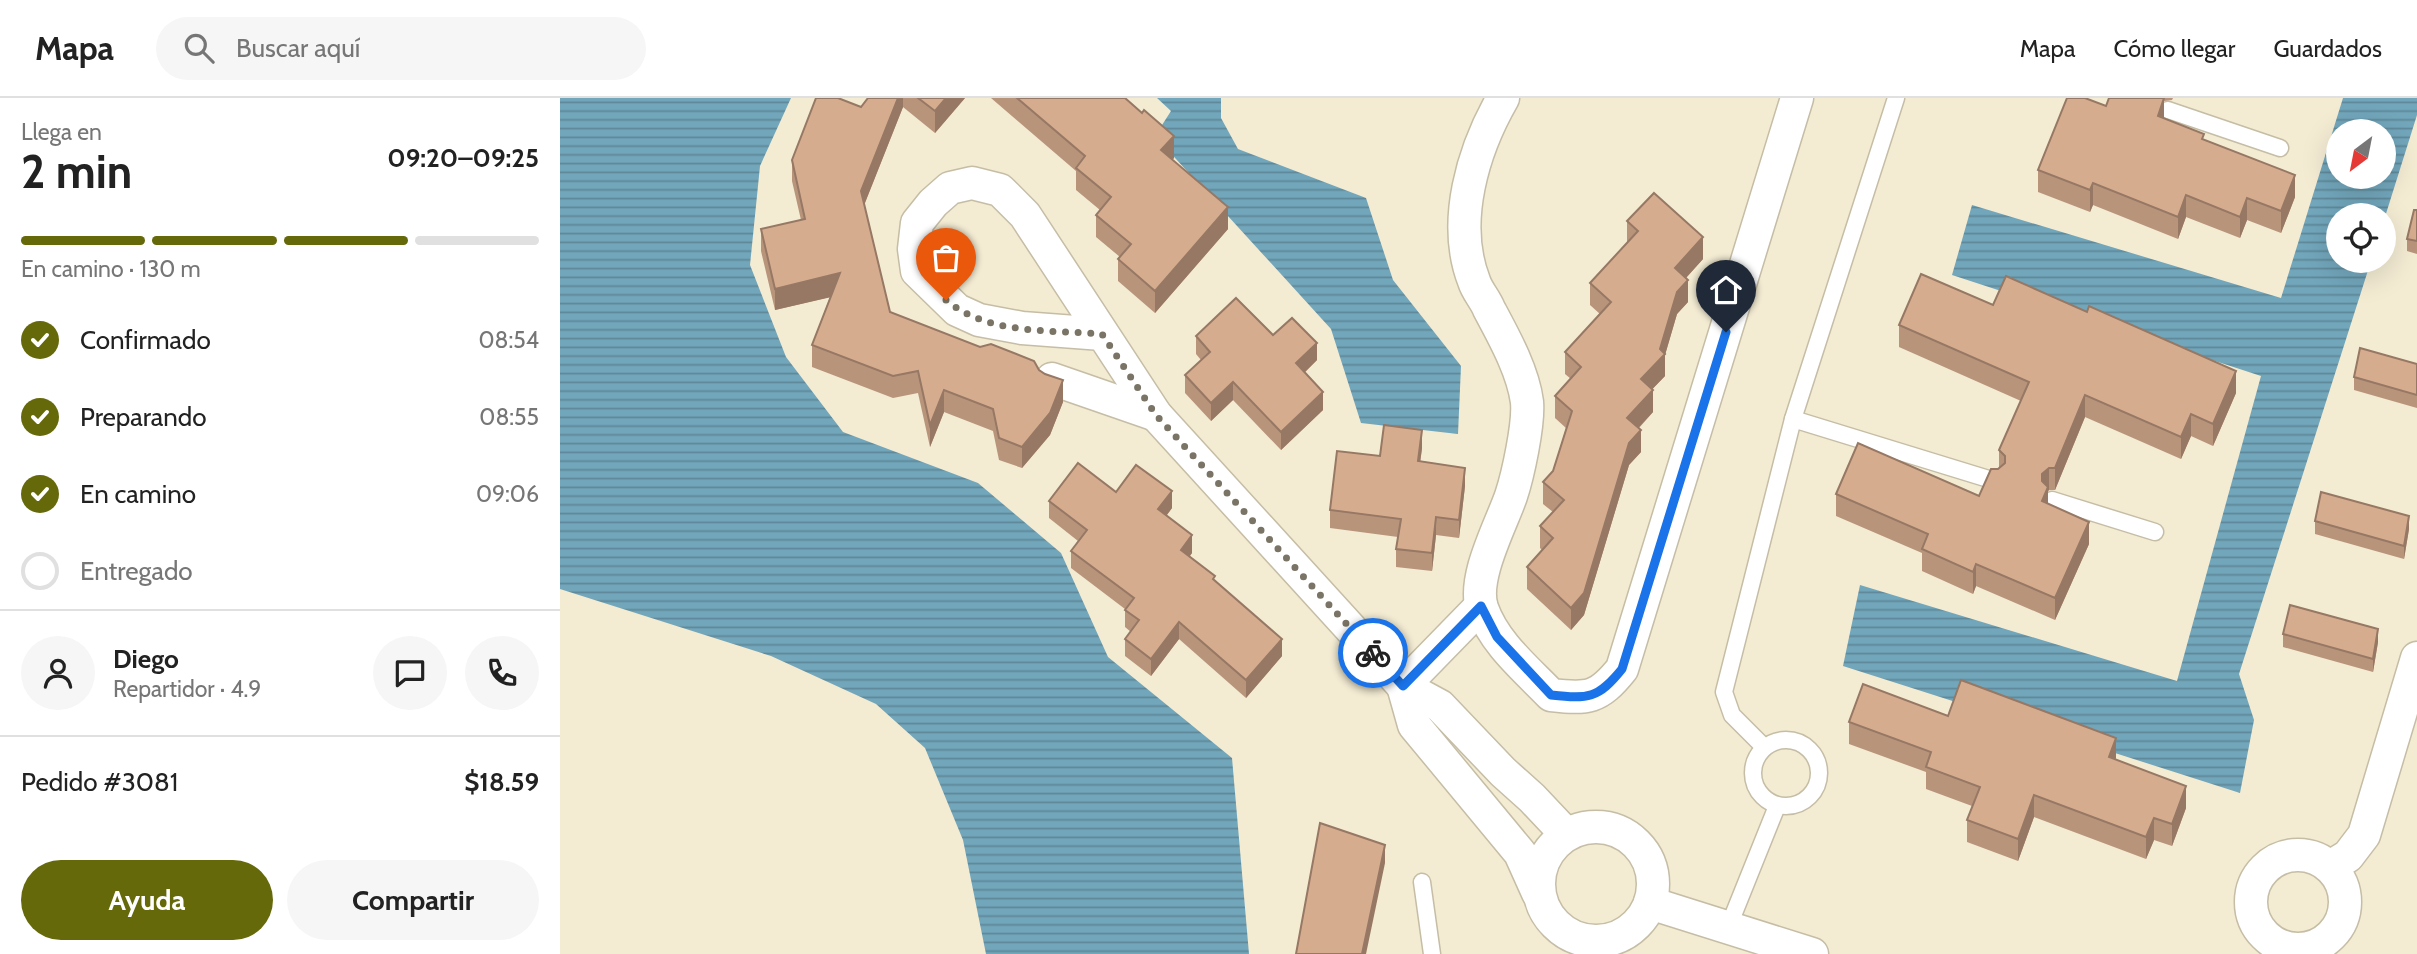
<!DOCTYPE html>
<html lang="es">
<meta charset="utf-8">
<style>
body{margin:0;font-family:Cabin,sans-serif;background:#f6f6f6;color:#222;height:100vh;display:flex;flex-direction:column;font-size:26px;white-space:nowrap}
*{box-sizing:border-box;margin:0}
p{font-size:23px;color:#767676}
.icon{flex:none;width:38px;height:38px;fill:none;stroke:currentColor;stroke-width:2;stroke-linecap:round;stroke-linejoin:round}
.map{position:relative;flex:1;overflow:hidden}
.sheet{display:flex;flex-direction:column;background:#fff;width:560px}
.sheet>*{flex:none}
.needle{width:46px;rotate:212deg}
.fabs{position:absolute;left:1766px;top:21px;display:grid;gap:14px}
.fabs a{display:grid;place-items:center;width:70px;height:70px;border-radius:50%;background:#fff;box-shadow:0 7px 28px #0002;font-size:35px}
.pin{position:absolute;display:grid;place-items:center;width:60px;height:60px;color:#fff;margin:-72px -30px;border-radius:50% 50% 50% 0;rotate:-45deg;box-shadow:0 0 7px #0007}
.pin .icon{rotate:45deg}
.courier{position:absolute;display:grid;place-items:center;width:70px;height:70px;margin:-35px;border:5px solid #1a73e8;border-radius:50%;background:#fff;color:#222;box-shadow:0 2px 9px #0007}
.summary em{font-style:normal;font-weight:700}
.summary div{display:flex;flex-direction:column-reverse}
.summary{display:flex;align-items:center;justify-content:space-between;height:119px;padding:0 21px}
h1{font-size:46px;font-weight:700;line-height:52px}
.bar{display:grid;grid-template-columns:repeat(4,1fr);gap:10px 7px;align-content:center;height:84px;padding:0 21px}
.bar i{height:9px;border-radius:5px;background:#e0e0e0}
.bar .on{background:#656909}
.bar p{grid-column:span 4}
.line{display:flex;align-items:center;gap:18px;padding:0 21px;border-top:2px solid #e0e0e0}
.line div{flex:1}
.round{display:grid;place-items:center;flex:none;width:74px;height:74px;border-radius:37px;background:#f6f6f6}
ol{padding:0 21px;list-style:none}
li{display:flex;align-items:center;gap:21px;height:77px}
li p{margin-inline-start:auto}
li .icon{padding:7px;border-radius:50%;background:#656909;color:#fff;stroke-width:4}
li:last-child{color:#767676}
li i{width:38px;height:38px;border:4px solid #e0e0e0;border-radius:50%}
.action{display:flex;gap:14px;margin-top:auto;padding:14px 21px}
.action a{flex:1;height:80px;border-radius:42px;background:#656909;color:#fff;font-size:28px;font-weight:700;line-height:80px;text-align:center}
.action a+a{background:#f6f6f6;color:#222}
header{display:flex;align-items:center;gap:42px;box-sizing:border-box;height:98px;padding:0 35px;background:#fff;border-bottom:2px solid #e0e0e0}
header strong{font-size:33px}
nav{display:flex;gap:38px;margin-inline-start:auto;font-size:24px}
.search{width:490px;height:63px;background:#f6f6f6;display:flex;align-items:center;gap:18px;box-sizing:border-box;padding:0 24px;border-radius:38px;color:#767676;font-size:26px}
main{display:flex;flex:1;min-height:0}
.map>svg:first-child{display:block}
.water{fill:url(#water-rules);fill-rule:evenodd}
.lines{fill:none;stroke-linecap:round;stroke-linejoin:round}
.lane-casing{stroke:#c5bda5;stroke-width:19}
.street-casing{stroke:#c5bda5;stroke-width:35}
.lane{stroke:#fff;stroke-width:16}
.street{stroke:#fff;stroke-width:32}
.wall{fill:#b8947b}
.shaded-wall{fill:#967864}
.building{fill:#d6ac8f;stroke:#967864;stroke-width:2}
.done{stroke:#797465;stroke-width:7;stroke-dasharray:0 12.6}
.route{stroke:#1a73e8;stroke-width:9}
</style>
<header>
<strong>Mapa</strong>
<div class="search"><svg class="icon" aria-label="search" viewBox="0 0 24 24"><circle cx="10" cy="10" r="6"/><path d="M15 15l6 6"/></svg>Buscar aquí</div>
<nav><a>Mapa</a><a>Cómo llegar</a><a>Guardados</a></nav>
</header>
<main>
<section class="sheet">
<div class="summary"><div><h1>2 min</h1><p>Llega en</p></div><em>09:20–09:25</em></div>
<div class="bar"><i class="on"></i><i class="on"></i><i class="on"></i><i></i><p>En camino · 130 m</p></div>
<ol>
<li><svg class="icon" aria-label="check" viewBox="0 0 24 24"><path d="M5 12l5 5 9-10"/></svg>Confirmado<p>08:54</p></li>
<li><svg class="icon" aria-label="check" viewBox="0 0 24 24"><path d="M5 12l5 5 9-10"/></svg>Preparando<p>08:55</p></li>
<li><svg class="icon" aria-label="check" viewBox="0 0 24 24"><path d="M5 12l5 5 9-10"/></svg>En camino<p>09:06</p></li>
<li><i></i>Entregado</li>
</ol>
<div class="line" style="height:126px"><a class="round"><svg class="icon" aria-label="person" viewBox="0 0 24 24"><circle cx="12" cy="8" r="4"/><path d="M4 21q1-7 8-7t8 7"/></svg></a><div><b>Diego</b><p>Repartidor · 4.9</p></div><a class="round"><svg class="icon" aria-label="chat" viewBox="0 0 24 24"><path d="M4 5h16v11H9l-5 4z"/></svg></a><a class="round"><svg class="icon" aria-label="phone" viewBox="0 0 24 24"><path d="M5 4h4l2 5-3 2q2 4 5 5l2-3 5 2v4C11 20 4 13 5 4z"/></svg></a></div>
<div class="line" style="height:91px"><div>Pedido #3081</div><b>$18.59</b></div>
<div class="action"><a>Ayuda</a><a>Compartir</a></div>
</section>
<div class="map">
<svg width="1857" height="856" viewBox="0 0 1857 856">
<defs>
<pattern id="water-rules" width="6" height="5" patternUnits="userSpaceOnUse" patternTransform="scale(1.75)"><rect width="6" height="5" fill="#72a6bb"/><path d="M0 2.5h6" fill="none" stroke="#5e8898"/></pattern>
</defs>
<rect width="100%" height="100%" fill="#f3ebd2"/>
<g class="water">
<path d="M0,0H231L200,68L190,167L226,259L283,334L418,385L501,455L548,559L672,660L689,856H426L403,742L365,650L316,606L211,558L0,491Z"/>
<path d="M597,0H661V20L678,51L806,100L833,182L901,268L898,336L801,325L771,231L595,38L611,13Z"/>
<path d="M1783,0H1857V17L1824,122V117H1778V163H1811L1679,576L1694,622L1680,695L1283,568L1300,487L1617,583L1701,278L1392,177L1412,107L1721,200ZM1778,33H1824V79H1778Z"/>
</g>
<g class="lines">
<defs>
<g id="lane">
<path d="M1608,12L1720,50"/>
<path d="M1233,321L1435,383"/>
<path d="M1492,402L1595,434"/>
<circle cx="1226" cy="675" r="33"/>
<path d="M1204,649L1172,617L1164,594L1233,321L1336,0"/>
<path d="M862,784L872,856"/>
<path d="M1168,830L1217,708"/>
</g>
<g id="street">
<path d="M943,0C913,52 891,124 914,183C917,193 925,201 929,211C944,239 963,273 967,304C969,326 958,377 951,398C941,427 912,480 922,510C934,545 966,571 991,597C1028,601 1038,601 1062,571L1237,0"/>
<path d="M542,236L462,230L419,222L397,212L357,173L354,151L357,125L373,105L390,90L412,85L440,92L465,117L596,317L843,588L880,608L943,674L972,700L1006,736"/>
<path d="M492,281L596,317"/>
<path d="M843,588L854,627L960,755L978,795"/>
<path d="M843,588L921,508"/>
<circle cx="1036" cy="786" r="57"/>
<circle cx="1738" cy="804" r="47"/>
<path d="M1770,769L1788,758L1804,737L1857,560"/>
<path d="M1090,805L1252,856"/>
</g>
</defs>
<use href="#lane" class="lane-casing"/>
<use href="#street" class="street-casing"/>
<use href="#lane" class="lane"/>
<use href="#street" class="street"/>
</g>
<g class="wall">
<path d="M308,0H405L375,35L343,9L304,107L330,214L479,272L503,304L490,337L462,370L439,362L433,333L384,314L370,349L358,295L333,300L252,269V247L270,199L215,212L201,153V131L241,122L232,83V62L301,9Z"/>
<path d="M431,0H565L614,60L612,62L668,131L595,215L558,183V161L560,159L536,139V117L540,112L516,92V73Z"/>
<path d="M1549,0H1613L1612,2L1604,3V21L1644,42L1735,99L1721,135L1687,122L1680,140L1626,119L1618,141L1533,107L1530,114L1478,94V72L1546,8Z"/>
<path d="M1857,112V156L1847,153V141Z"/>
<path d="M1067,123L1143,161L1126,180L1128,204L1117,216L1105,257V278L1092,291L1093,314L1079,330L1081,354L1069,367L1024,517L1011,532L967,491V469L982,452L980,450V428L993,414L983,406V384L993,373L1006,330L995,320V298L1011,281L1005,276V254L1040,216L1030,207V185L1067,145Z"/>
<path d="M1433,207L1676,295L1653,348L1631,338L1621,361L1525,319L1495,392H1489L1488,393V406L1529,446L1495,522L1416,488L1413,496L1362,473V455L1276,418V396L1419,398L1439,370V352L1461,303L1339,249V227Z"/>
<path d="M713,237L757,262L745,274L763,312L721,352L673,302L651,323L625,295V277L641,262L636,256V238Z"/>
<path d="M1857,266V310L1794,292V279Z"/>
<path d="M862,350L860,364L905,388L899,440L876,437L872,473L836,469V451L838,439L770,430V412L820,358Z"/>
<path d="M556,394L612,410L606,418L632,455L630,458L655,483L722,558L686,600L619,541L591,578L565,558V541L571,534L565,529V511L511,470V453L518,443L489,420V403Z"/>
<path d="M1755,423L1849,431L1844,461L1755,436Z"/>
<path d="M1723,536L1818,544L1813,574L1723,549Z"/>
<path d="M1289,624L1556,662L1626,710L1612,748L1594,742L1586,761L1474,719L1458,763L1407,744V722L1412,708L1366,691V674L1289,646Z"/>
</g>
<g class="shaded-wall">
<path d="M338,0H343V9L301,115V93Z"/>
<path d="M386,0H405L375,35V13Z"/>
<path d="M1604,0V22L1598,18Z"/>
<path d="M614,38V60L601,74V52Z"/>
<path d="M1735,77V99L1721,135V113Z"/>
<path d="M1533,85V107L1530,114V92Z"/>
<path d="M1626,97V119L1618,141V119Z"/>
<path d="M1687,100V122L1680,140V119Z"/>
<path d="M668,109V131L595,215V193Z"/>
<path d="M1143,139V161L1115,192V170Z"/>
<path d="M280,175V197L215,212V191Z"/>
<path d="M1128,182V204L1117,216L1105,257V278L1081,303V281L1100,251L1117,194Z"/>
<path d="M757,245V262L736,283V265Z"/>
<path d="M1676,273V295L1653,348V326Z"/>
<path d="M503,282V304L490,337L462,370V349Z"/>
<path d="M673,284V302L651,323V305Z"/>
<path d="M384,292V314L370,349V327Z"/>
<path d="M1093,292V314L1067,342V320Z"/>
<path d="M763,294V312L721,352V334Z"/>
<path d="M1525,297V319L1495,392V370Z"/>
<path d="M1631,316V338L1621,361V339Z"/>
<path d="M862,332V350L858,381V363Z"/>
<path d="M1081,332V354L1069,367L1024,517L1011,532V510L1069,345Z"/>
<path d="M905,370V388L899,440V422Z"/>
<path d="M1489,370V392L1488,393V411L1482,403V376Z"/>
<path d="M612,393V410L598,429V411Z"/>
<path d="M1849,418V431L1844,461V448Z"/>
<path d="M876,419V437L872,473V455Z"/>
<path d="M1529,424V446L1495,522V500Z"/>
<path d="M632,437V455L621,469V452Z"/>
<path d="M1416,466V488L1413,496V474Z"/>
<path d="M619,524V541L591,578V561Z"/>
<path d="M1818,531V544L1813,574V561Z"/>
<path d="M722,541V558L686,600V582Z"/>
<path d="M1556,640V661L1549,659Z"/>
<path d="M1626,688V710L1612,748V726Z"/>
<path d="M1474,697V719L1458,763V741Z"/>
<path d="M1594,720V742L1586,761V739Z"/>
<path d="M825,747V765L806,856H802Z"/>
</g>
<g class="building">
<path d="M256,0H278L301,9L308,0H338L301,93L330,214L420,249L431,246L474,263L479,272L485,276L503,282L490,315L462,349L439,340L433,311L384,292L370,327L358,273L333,278L252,247L280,175L215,191L201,131L245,121L232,62Z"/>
<path d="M358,0H386L375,13Z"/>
<path d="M457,0H565L582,15L584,12L614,38L601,52L668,109L595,193L558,161L571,146L536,117L551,99L516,70L525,58Z"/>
<path d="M1507,0H1525L1546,8L1549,0H1604L1598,18L1644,36L1642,41L1735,77L1721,113L1687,100L1680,119L1626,97L1618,119L1533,85L1530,92L1478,72Z"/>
<path d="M1094,95L1143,139L1115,170L1128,182L1117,194L1100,251L1105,256L1081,281L1093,292L1067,320L1081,332L1069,345L1024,495L1011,510L967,469L993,440L980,428L1004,402L983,384L993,373L1012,313L995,298L1021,269L1005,254L1051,204L1030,185L1078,133L1067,123Z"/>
<path d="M1854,112H1857V143L1847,141Z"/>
<path d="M1361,176L1433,207L1446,178L1527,214L1529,208L1676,273L1653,326L1631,316L1621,339L1525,297L1495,370H1489L1482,376V383L1488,389L1482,403L1529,424L1495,500L1416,466L1413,474L1362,451L1368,436L1276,396L1298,345L1419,398L1431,371H1438L1445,365V358L1439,352L1469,284L1339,227Z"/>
<path d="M676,200L713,237L732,220L757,245L736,265L763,294L721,334L673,284L651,305L625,277L650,254L636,238Z"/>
<path d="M1800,250L1857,266V297L1794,279Z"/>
<path d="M824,327L862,332L858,363L905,370L899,422L876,419L872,455L836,451L841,421L770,412L777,353L820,358Z"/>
<path d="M518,365L556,394L576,367L612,393L598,411L632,437L621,452L655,478L653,481L722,541L686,582L619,524L591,561L565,541L579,522L565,512L574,500L511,453L527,432L489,403Z"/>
<path d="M1761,394L1849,418L1844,448L1755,423Z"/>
<path d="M1730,507L1818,531L1813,561L1723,536Z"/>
<path d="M1401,582L1556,640L1549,659L1626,688L1612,726L1594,720L1586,739L1474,697L1458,741L1407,722L1420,689L1366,669L1371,654L1289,624L1303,586L1388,618Z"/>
<path d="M760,725L825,747L802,856H736Z"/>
</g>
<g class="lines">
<path class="done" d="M386,202C427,237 492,232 542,236L596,317L813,555"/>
<path class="route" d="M813,555L843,588L921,508L937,539L991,597C1028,601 1038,601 1062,571L1166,234"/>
</g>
</svg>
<div class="fabs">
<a><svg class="needle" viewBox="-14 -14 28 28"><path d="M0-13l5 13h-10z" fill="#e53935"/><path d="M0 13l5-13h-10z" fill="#767676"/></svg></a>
<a><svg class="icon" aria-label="locate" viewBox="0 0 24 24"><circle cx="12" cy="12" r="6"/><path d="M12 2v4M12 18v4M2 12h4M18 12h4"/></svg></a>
</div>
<div class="pin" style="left:386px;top:202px;background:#ea580c"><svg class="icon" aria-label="bag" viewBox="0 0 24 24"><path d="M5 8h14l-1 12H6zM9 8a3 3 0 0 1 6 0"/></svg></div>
<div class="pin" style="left:1166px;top:234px;background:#1f2937"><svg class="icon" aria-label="home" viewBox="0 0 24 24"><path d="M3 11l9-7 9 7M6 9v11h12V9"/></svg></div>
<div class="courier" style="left:813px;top:555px"><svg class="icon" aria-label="bike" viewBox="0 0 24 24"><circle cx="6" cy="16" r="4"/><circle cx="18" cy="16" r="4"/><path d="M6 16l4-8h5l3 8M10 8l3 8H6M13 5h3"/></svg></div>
</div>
</main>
